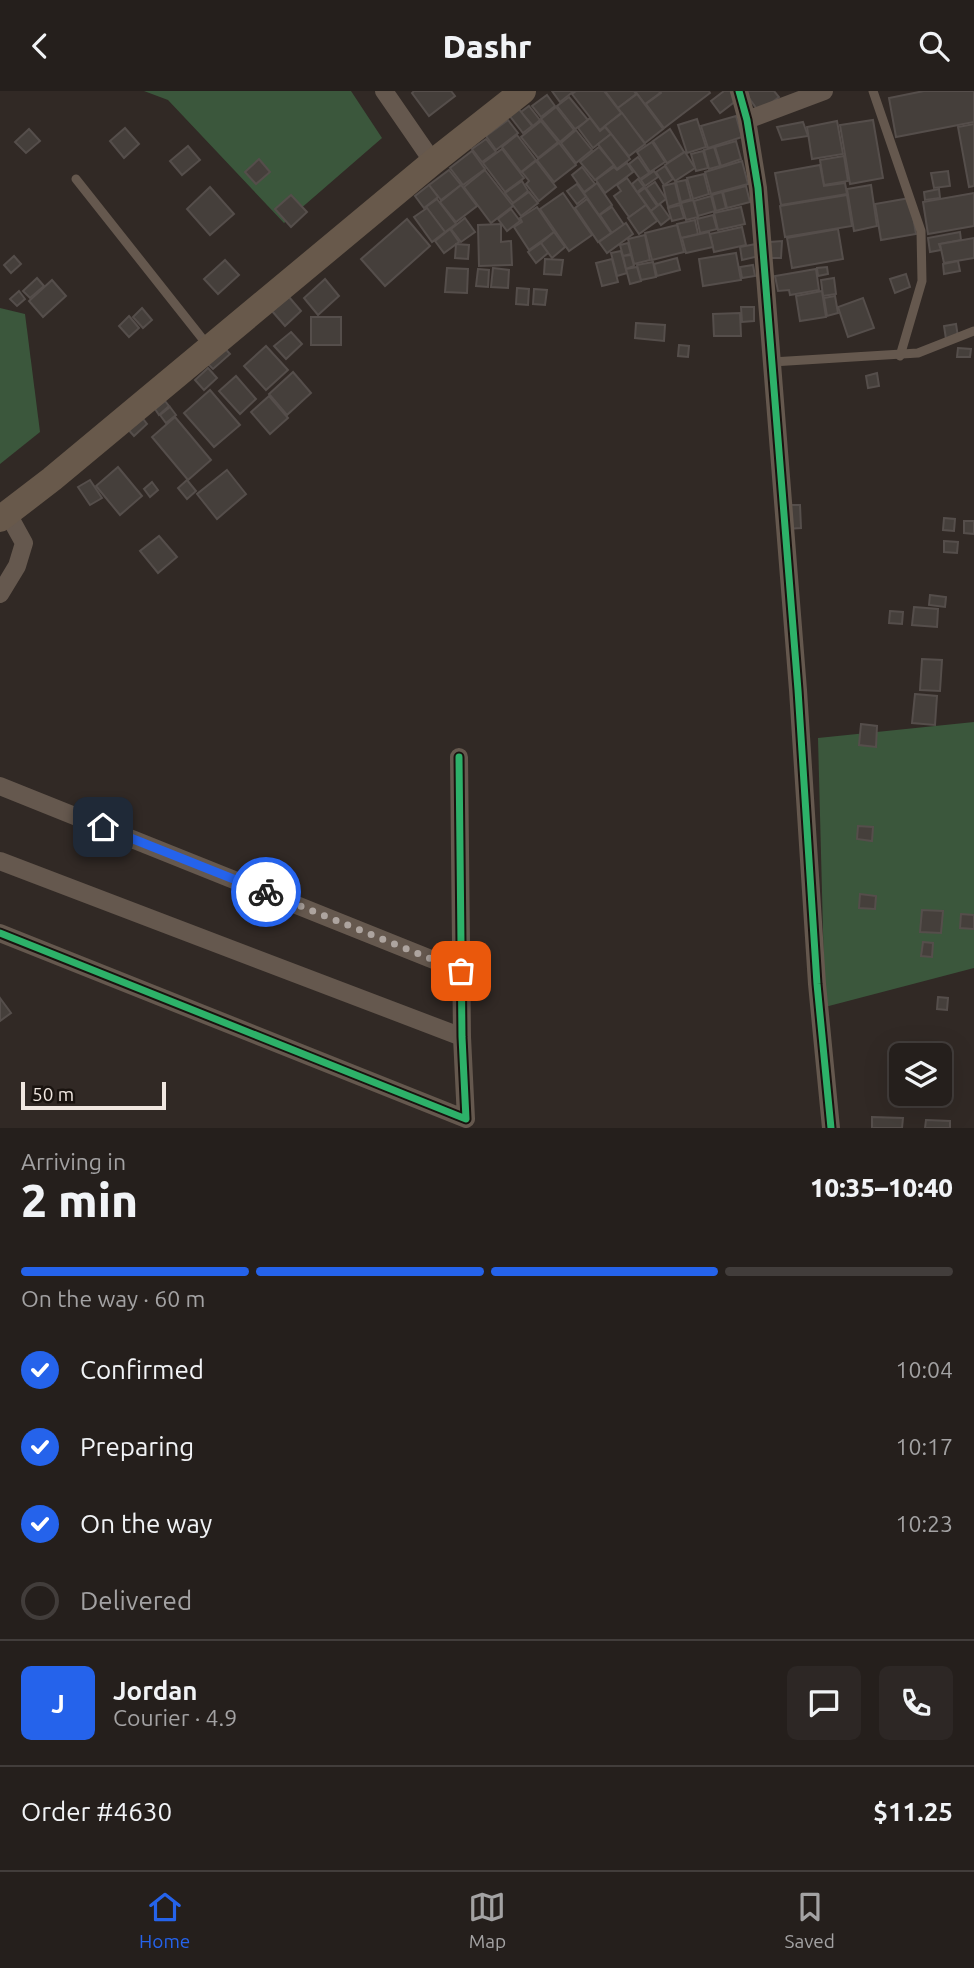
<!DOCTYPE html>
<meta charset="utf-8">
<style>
body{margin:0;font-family:Ubuntu,sans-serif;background:#2d2725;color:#f1f3f6;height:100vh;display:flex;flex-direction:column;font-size:26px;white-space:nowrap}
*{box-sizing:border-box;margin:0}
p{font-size:23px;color:#a3a2a3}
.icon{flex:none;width:38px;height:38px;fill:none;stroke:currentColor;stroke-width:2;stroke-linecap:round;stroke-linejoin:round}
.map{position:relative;height:1037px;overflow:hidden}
.sheet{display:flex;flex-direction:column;background:#251f1c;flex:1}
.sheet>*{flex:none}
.fabs{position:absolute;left:889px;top:952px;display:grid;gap:14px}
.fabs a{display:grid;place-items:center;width:63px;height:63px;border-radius:10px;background:#251f1c;box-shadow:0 7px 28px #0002,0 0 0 2px #423d3b;font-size:35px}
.scale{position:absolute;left:21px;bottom:18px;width:145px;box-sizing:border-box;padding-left:7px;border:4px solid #f0e7e1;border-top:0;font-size:19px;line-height:24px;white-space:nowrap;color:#f0e7e1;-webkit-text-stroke:5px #19130f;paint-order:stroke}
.pin{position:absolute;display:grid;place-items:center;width:60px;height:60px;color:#fff;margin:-30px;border-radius:14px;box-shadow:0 4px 10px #0006}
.courier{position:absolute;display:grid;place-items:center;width:70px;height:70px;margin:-35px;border:5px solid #2563eb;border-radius:50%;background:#fff;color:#222;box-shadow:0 2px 9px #0007}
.overview em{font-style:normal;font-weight:800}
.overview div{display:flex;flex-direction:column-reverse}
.overview{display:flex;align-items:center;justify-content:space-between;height:119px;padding:0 21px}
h1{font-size:46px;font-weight:800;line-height:52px}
.bar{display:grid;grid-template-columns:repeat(4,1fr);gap:10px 7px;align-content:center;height:84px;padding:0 21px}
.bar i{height:9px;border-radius:5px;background:#423d3b}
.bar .on{background:#2563eb}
.bar p{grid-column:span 4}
.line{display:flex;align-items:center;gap:18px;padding:0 21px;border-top:2px solid #423d3b}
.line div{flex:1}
.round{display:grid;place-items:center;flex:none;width:74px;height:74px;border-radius:10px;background:#2d2725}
ol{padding:0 21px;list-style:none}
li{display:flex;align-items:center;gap:21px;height:77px}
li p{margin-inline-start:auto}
li .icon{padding:7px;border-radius:50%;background:#2563eb;color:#fff;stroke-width:4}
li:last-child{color:#a3a2a3}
li i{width:38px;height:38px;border:4px solid #423d3b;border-radius:50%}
header{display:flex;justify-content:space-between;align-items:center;height:91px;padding:0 21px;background:#251f1c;font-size:32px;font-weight:800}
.menu{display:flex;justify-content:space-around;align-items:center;height:98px;border-top:2px solid #423d3b;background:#251f1c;font-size:19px;color:#a3a2a3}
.menu a{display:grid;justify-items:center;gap:4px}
.menu .on{color:#2563eb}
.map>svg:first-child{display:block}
.green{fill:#3b573c}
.building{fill:#453f3b;stroke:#554e4b;stroke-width:2}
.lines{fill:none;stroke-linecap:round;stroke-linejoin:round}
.lane{stroke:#65584e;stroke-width:9}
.street{stroke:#65584e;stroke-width:18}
.secondary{stroke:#68594b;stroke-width:26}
.cycleway-casing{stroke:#19130f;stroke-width:11}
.cycleway{stroke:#2db169;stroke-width:7}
.done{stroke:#ada49f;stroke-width:7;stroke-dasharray:0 12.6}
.route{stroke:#2563eb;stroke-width:9}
</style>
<header><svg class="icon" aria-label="back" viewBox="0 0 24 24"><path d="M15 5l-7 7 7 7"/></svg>Dashr<svg class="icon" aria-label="search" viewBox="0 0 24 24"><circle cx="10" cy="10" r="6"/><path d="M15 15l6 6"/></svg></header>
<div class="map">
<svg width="974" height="1037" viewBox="0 0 974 1037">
<rect width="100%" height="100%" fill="#312925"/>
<g class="green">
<path d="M144,0H351L382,47L284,132L168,9Z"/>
<path d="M0,217L25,223L40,341L0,373Z"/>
<path d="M974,631V877L825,916L818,647Z"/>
</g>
<g class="building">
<path d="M414,0H451L455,5L429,25L412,2Z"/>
<path d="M552,0H574L560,11Z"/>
<path d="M576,0H604L621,22L600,39L572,3Z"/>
<path d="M605,0H634L636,3L618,17Z"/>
<path d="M635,0H659L660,2L645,13Z"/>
<path d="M660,0H709L710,2L664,37L646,13L661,2Z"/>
<path d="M724,0H730L737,9L720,22L711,10Z"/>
<path d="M744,0H774L779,6L759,21Z"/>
<path d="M924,0H974V31L896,46L889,7Z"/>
<path d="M637,3L663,38L645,52L618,17Z"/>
<path d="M547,4L555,15L541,26L532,15Z"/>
<path d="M569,6L588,29L575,38L557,15Z"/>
<path d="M529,15L540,29L533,35L521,21Z"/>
<path d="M556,16L574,39L560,51L541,28Z"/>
<path d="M518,17L532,35L523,42L509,24Z"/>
<path d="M622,22L645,53L629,65L605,35Z"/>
<path d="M736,25L742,46L708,57L701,35Z"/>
<path d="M590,27L600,40L605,36L611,43L593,57L578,37Z"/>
<path d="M697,28L706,56L687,62L678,34Z"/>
<path d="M508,29L518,42L496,59L486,45Z"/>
<path d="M873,29L883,87L850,93L840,34Z"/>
<path d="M541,30L558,51L538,67L521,46Z"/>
<path d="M837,30L843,63L812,68L807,36Z"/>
<path d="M803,31L808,45L782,49L777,36Z"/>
<path d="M974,33V95L969,96L958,36Z"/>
<path d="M125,37L139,53L124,67L110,50Z"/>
<path d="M29,38L40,50L26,62L15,51Z"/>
<path d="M670,38L684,61L667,72L653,50Z"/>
<path d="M576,39L592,59L576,72L561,52Z"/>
<path d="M611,43L630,68L617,78L598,53Z"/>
<path d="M517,44L536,69L521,81L502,56Z"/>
<path d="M486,48L496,61L482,71L472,58Z"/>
<path d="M736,50L741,68L721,75L715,56Z"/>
<path d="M652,51L665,71L650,81L637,61Z"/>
<path d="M559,52L576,74L554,91L537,69Z"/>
<path d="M188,55L200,69L182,84L170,70Z"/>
<path d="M599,56L614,74L595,89L580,71Z"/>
<path d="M714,56L720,75L709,78L704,59Z"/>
<path d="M502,58L524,87L505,101L483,72Z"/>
<path d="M472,60L485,78L463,94L450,77Z"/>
<path d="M703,60L708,77L696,80L691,63Z"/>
<path d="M685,61L695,77L675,90L665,74Z"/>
<path d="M844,65L848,90L824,94L820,69Z"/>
<path d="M638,66L649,82L640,88L629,73Z"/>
<path d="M259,68L270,81L256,93L245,81Z"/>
<path d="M536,70L556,96L539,110L526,93L529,90L522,81Z"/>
<path d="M742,70L748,93L711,103L705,81Z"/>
<path d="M627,72L633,81L605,102L596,89L614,76L617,79Z"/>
<path d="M820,74L824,95L845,92L847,103L781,114L775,82Z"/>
<path d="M665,75L673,88L664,94L656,81Z"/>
<path d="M582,76L595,93L584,101L572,84Z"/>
<path d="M449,79L461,94L441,109L429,94Z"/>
<path d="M485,79L513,115L491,132L464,96Z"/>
<path d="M654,80L658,86L645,95L641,89Z"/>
<path d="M948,80L950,95L934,97L931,82Z"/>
<path d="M704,83L709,103L693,108L687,87Z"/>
<path d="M627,87L646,114L629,126L614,105L621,100L617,94Z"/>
<path d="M638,88L644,96L637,101L632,93Z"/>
<path d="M686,89L691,108L681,111L676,91Z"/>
<path d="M522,90L528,100L513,112L505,102Z"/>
<path d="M655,91L666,108L658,114L646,97Z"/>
<path d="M597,92L612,114L599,124L584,102Z"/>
<path d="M675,92L680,112L668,116L663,95Z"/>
<path d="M577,93L586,106L577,113L567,100Z"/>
<path d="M429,94L438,106L424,117L415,105Z"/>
<path d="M461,94L477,115L456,131L440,111Z"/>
<path d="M871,94L877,135L854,140L847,98Z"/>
<path d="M746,95L750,111L727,117L723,101Z"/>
<path d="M210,96L234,123L210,144L187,118Z"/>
<path d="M645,97L657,115L651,120L638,102Z"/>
<path d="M939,98L940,107L925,109L924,101Z"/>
<path d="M529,101L538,112L521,125L512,113Z"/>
<path d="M722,101L726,117L716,120L712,104Z"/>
<path d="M563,102L592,144L569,160L540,118Z"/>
<path d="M974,102V135L928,143L923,111Z"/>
<path d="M291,104L307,121L291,136L275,118Z"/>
<path d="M847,104L852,135L785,146L780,115Z"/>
<path d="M711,105L715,120L698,125L694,110Z"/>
<path d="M910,107L916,143L881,149L875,113Z"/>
<path d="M437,108L456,133L445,141L426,116Z"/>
<path d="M587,108L611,142L598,151L575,117Z"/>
<path d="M693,109L698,126L686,129L681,112Z"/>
<path d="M660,113L670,127L661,134L651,120Z"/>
<path d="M646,114L657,130L639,143L628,127Z"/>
<path d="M680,114L684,127L672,130L668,117Z"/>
<path d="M537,116L554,141L529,159L514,136L522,131L520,127Z"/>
<path d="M612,116L624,134L612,142L600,124Z"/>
<path d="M741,116L745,133L718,139L714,122Z"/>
<path d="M427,117L445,141L432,151L414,126Z"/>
<path d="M511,118L520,130L507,140L498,128Z"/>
<path d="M713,124L717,138L700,142L697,128Z"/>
<path d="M465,127L475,141L461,151L451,138Z"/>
<path d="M407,128L430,155L385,195L361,168Z"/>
<path d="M695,129L698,143L681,147L677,133Z"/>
<path d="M626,132L633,143L607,162L599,151Z"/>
<path d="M501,133V151L511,150L512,174L479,175L478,134Z"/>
<path d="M677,134L684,161L652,169L645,142Z"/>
<path d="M742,136L746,154L714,161L710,143Z"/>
<path d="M450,138L459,151L444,162L435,150Z"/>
<path d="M838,138L843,168L792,177L787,147Z"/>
<path d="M554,141L565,156L552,167L541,152Z"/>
<path d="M709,141L713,156L686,162L682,147Z"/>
<path d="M960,141L961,149L939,153L941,159L930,161L928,147Z"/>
<path d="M645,144L650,169L634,173L628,148Z"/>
<path d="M974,147V167L944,172L940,153Z"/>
<path d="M782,150L781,167H771L770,151Z"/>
<path d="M541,152L548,162L536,172L528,161Z"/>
<path d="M628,152L631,163L623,165L620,154Z"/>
<path d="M456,153L469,154L468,168L455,167Z"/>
<path d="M756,153L759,165L742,169L740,156Z"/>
<path d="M621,160L627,182L617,185L611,162Z"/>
<path d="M736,162L741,189L703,195L699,168Z"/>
<path d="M631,164L634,175L626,178L623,165Z"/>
<path d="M14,165L21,173L11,182L4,174Z"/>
<path d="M677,167L680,179L657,185L654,173Z"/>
<path d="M545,168L563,169L561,184L544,183Z"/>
<path d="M612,168L618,191L602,195L596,172Z"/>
<path d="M225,169L239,184L218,203L204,188Z"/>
<path d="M958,170L960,180L944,183L943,173Z"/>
<path d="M653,171L656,186L641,189L637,174Z"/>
<path d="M753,174L755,185L742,187L740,176Z"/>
<path d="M637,176L641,190L630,193L626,178Z"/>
<path d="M827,176L828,183L818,185L817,177Z"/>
<path d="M447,177L468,178L467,202L445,201Z"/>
<path d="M493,177L509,179L508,197L491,196Z"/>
<path d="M478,178L489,179L488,196L476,195Z"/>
<path d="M816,178L819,199L790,204L789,199L778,200L775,185Z"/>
<path d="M906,183L910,196L895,202L890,188Z"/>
<path d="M37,187L44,195L30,207L23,200Z"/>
<path d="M834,187L836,203L823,205L821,189Z"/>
<path d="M325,188L339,205L318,224L304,207Z"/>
<path d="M52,189L66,205L43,226L29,210Z"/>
<path d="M517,197L529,198L528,214L516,213Z"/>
<path d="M534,198L547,199L545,214L533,213Z"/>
<path d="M19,200L25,208L17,215L10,208Z"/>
<path d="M822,200L826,226L800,230L796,205Z"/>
<path d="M835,205L838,222L827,225L824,207Z"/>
<path d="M289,206L301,220L285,235L272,220Z"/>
<path d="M863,207L874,237L848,246L838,216Z"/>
<path d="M741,216H754V230L742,231Z"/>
<path d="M142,217L152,229L143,237L133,226Z"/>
<path d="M740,222L741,245H714L713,223Z"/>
<path d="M129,225L139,237L129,246L119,235Z"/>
<rect x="311" y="226" width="30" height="28"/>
<path d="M636,232L665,234L664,250L635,247Z"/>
<path d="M956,233L958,246L946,248L944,235Z"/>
<path d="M291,241L302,253L286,268L274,255Z"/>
<path d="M220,252L230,263L213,278L203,268Z"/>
<path d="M679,254L689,255L688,266L678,265Z"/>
<path d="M266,255L288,279L266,299L244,275Z"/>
<path d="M958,257L971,258L970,266H957Z"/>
<path d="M208,277L217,287L204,299L195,289Z"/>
<path d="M293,281L311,302L287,324L269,303Z"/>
<path d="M877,282L879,295L868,297L866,285Z"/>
<path d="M236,285L256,308L240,323L219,300Z"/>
<path d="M210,299L240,334L214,356L184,322Z"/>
<path d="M269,305L288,327L270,343L251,321Z"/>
<path d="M165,310L169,315L159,324L155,318Z"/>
<path d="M170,316L176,324L166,332L160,324Z"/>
<path d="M140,324L147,333L134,345L126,336Z"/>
<path d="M175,326L211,369L188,389L152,346Z"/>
<path d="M118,376L142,405L120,424L96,395Z"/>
<path d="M227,379L246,403L217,428L197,403Z"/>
<path d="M90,389L102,407L90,414L78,396Z"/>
<path d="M187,389L196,400L187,408L178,397Z"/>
<path d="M152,391L158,399L150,406L144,398Z"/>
<path d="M785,414H800L801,437L786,438Z"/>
<path d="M944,427L955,428L954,440L943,439Z"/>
<path d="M964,430H974V443L964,442Z"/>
<path d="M159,445L177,466L158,482L140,460Z"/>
<path d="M944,450L958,451L957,462L944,461Z"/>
<path d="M930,504L946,506L945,516L929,514Z"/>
<path d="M914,516L938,518L937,536L912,534Z"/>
<path d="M890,520L903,521L902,533L889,532Z"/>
<path d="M922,568L942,569L940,600L920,599Z"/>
<path d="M915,603L937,605L935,634L912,632Z"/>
<path d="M861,633L877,635L876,656L859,654Z"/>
<path d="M858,735L873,736L872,750L857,748Z"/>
<path d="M860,803L876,805L875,818L859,817Z"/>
<path d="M922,819L943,820L941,842L920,841Z"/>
<path d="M961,823L974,824V838L960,837Z"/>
<path d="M923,851L933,852L932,866L921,865Z"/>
<path d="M938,906L948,907L947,919L937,918Z"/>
<path d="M0,907L11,922L0,930Z"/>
<path d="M872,1026L903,1027L902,1037H872Z"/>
<path d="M926,1029L950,1030V1037H925Z"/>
</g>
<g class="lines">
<g class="lane">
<path d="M873,0L921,140L922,190L900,265"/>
<path d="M76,88L209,256"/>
<path d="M772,271L918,262L974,240"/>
</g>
<g class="street">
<path d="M384,0L433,71"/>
<path d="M739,0L747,29L758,97L798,599L817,893L831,1037"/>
<path d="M747,29L824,0"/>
<path d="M0,503L17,475L24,452L8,423"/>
<path d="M0,695L461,880"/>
<path d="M0,770L462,946"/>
<path d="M0,842L466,1028L462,946L459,666"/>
</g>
<path class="secondary" d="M0,428L52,388L433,71L523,0"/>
<defs>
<g id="cycleway">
<path d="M739,0L747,29L758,97L798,599L817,893L831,1037"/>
<path d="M0,842L466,1028L462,946L459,666"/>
</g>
</defs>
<use href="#cycleway" class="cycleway-casing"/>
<use href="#cycleway" class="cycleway"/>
</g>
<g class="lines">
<path class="done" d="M266,801L461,880"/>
<path class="route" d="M103,736L266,801"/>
</g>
</svg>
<div class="fabs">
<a><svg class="icon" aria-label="layers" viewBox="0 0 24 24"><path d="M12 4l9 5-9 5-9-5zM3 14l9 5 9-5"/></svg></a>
</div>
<div class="scale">50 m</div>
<div class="pin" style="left:461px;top:880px;background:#ea580c"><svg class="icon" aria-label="bag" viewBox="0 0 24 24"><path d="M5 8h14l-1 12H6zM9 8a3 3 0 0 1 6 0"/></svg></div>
<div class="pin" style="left:103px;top:736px;background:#1f2937"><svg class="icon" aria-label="home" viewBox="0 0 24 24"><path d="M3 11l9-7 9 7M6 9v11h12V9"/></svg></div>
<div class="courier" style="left:266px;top:801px"><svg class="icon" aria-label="bike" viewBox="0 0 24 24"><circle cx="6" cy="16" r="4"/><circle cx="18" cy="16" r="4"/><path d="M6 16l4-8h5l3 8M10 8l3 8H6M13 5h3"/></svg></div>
</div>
<section class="sheet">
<div class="overview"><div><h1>2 min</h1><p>Arriving in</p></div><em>10:35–10:40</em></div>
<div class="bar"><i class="on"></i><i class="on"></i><i class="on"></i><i></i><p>On the way · 60 m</p></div>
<ol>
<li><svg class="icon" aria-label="check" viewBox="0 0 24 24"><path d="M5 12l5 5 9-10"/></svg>Confirmed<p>10:04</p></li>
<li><svg class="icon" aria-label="check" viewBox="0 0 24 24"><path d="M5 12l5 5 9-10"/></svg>Preparing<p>10:17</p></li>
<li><svg class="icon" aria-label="check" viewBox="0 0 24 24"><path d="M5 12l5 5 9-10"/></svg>On the way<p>10:23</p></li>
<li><i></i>Delivered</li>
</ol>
<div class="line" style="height:126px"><b class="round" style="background:#2563eb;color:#fff">J</b><div><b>Jordan</b><p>Courier · 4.9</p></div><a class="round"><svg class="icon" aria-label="chat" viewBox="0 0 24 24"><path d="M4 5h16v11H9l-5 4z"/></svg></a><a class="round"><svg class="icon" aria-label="phone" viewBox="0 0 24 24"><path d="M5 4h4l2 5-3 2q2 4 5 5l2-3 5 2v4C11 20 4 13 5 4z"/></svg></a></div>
<div class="line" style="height:91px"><div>Order #4630</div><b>$11.25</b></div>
</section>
<nav class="menu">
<a class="on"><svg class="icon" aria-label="home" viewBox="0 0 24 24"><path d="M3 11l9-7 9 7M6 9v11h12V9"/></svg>Home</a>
<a><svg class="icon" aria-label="map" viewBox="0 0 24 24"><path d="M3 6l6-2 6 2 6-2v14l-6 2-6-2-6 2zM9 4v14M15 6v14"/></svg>Map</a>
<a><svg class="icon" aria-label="saved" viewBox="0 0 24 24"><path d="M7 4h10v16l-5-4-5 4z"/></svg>Saved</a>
</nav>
